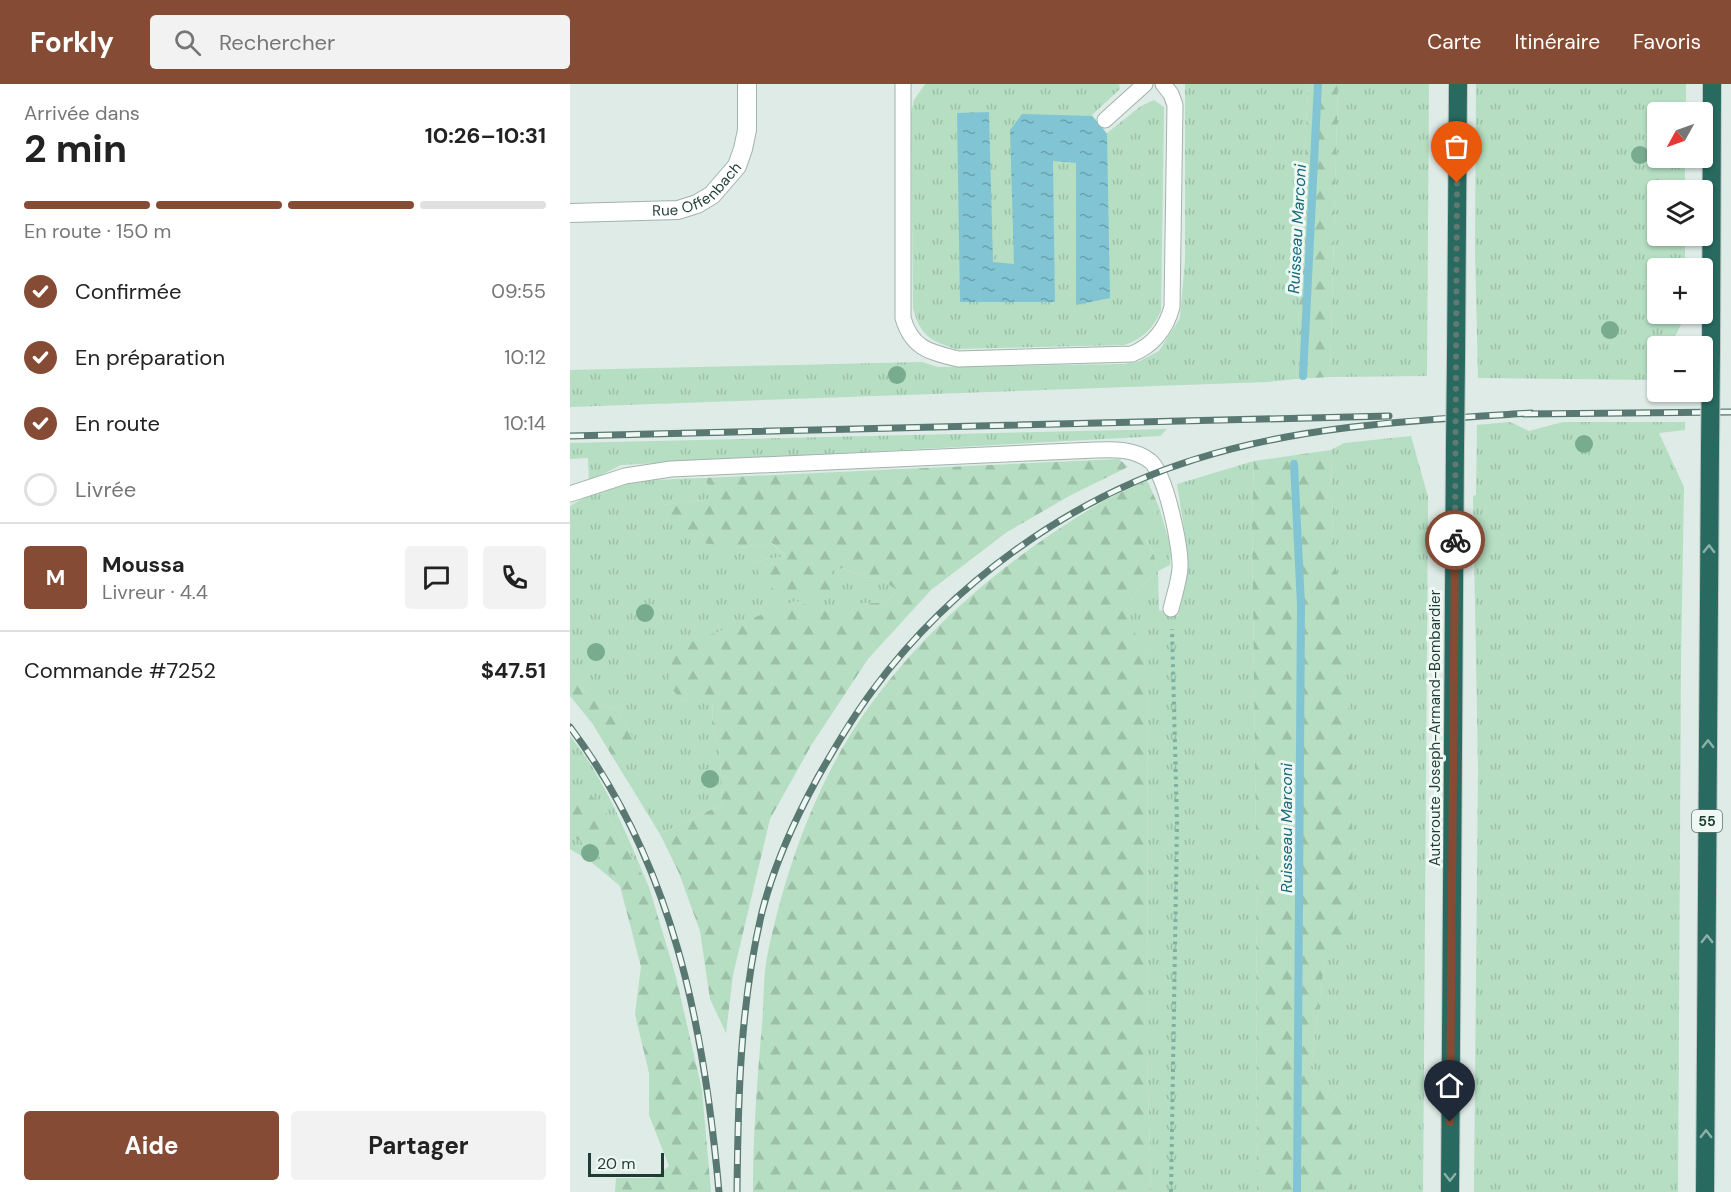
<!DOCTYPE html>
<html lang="fr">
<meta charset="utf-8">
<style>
body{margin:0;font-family:"DM Sans",sans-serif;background:#f2f2f2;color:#222;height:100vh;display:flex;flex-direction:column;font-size:22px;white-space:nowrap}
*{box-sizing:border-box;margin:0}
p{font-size:20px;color:#767676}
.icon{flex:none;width:33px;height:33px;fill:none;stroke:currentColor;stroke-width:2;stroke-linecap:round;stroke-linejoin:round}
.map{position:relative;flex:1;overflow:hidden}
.drawer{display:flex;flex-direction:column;background:#fff;width:570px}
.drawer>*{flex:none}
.needle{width:39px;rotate:230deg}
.fabs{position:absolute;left:1077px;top:18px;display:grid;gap:12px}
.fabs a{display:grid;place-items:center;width:66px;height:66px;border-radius:6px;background:#fff;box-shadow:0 2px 4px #0004;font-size:30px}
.scale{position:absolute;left:18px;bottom:15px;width:76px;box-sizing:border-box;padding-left:6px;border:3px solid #1e3c35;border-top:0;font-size:16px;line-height:21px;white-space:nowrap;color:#1e3c35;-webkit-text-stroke:4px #eff8f3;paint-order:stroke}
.pin{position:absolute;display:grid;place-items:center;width:51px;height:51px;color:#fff;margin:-62px -26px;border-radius:50% 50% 50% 0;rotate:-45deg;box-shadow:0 0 6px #0007}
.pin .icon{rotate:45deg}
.courier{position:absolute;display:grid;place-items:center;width:60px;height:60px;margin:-30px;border:4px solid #854b34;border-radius:50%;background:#fff;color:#222;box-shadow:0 2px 8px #0007}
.overview em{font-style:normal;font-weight:700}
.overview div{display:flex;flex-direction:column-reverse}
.overview{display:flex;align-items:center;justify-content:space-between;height:102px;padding:0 24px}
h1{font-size:39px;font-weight:700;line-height:45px}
.bar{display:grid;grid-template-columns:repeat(4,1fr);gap:9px 6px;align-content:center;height:72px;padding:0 24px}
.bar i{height:8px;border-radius:4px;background:#e0e0e0}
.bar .active{background:#854b34}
.bar p{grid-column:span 4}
.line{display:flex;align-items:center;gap:15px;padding:0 24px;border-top:2px solid #e0e0e0}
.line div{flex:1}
.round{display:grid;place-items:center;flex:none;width:63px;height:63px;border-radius:6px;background:#f2f2f2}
ol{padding:0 24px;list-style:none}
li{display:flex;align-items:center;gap:18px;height:66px}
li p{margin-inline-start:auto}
li .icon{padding:6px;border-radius:50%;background:#854b34;color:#fff;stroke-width:4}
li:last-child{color:#767676}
li i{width:33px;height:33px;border:3px solid #e0e0e0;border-radius:50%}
.primary-button{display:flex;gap:12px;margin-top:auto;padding:12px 24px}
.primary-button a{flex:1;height:69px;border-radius:6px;background:#854b34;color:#fff;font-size:24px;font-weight:700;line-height:69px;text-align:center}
.primary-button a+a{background:#f2f2f2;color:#222}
header{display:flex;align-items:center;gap:36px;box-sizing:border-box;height:84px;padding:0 30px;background:#854b34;color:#fff}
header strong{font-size:28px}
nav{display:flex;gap:33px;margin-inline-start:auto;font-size:21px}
.search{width:420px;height:54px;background:#f2f2f2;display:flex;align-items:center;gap:15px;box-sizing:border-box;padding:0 21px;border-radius:6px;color:#767676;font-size:22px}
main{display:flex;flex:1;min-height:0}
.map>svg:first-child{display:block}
.grass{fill:url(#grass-tufts)}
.forest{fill:url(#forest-firs)}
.water{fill:url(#water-ripples)}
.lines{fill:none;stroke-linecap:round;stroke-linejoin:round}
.stream{stroke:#81c5d5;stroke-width:8}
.lane-casing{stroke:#a1b3ad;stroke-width:17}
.street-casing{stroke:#a1b3ad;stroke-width:20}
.highway-casing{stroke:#c0c8c6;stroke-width:20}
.path{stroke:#7cb1a3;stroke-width:4;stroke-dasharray:3 4.5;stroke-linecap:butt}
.lane{stroke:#fff;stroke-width:15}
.street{stroke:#fff;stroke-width:18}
.highway{stroke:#286a5f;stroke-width:18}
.rail-casing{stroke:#587871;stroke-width:7}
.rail{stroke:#eff8f3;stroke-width:4.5;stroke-dasharray:14;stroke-linecap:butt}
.highway-bridge-casing{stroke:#c0c8c6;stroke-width:20;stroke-linecap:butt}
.highway-bridge{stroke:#286a5f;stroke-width:18}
.tree{fill:#79ab8f}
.oneway{stroke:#8cb1a9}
.done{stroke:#617973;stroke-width:6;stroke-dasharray:0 10.8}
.route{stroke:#854b34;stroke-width:8}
.labels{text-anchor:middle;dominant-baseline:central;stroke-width:6;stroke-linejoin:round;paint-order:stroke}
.shield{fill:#eff8f3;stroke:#5d746e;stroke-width:1.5}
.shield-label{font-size:14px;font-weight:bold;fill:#1e3c35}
.street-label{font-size:15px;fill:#1e3c35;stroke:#eff8f3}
.water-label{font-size:16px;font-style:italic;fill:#14677c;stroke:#eff8f3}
</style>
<header>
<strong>Forkly</strong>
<div class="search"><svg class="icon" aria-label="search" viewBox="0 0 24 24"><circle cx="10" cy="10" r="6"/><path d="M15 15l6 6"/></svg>Rechercher</div>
<nav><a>Carte</a><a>Itinéraire</a><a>Favoris</a></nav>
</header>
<main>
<section class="drawer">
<div class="overview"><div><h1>2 min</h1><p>Arrivée dans</p></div><em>10:26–10:31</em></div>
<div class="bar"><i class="active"></i><i class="active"></i><i class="active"></i><i></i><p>En route · 150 m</p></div>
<ol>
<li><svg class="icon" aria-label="check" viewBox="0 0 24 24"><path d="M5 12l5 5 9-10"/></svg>Confirmée<p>09:55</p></li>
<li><svg class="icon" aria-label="check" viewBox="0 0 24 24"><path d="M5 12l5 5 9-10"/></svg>En préparation<p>10:12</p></li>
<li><svg class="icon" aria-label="check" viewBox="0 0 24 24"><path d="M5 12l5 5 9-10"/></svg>En route<p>10:14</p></li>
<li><i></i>Livrée</li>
</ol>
<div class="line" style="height:108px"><b class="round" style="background:#854b34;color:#fff">M</b><div><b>Moussa</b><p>Livreur · 4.4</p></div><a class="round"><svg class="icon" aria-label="chat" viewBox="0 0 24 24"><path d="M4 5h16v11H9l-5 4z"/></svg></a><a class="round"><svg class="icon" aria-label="phone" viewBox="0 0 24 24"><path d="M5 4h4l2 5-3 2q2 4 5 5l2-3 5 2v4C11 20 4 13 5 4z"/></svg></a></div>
<div class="line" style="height:78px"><div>Commande #7252</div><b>$47.51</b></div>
<div class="primary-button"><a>Aide</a><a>Partager</a></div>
</section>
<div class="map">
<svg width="1161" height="1108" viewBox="0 0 1161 1108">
<defs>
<pattern id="grass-tufts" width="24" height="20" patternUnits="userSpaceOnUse" patternTransform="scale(1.5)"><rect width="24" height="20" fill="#b5dec2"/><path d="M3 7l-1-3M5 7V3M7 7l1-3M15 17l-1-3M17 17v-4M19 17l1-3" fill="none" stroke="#9bbfa7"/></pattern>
<pattern id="forest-firs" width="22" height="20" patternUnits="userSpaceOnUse" patternTransform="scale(1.5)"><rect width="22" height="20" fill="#b5dec2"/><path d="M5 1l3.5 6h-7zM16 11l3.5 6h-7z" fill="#9bbfa7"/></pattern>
<pattern id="water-ripples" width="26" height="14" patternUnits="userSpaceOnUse" patternTransform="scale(1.5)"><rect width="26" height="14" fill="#81c5d5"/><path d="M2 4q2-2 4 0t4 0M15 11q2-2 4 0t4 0" fill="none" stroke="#69a1ae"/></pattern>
</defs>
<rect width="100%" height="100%" fill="#deebe6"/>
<g class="grass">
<path d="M355,0H549L550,5L522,31L537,49L571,22L584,16L594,23L591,227C583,244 573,255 554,261L386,265C360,257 350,251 343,224L341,29L344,16Z"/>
<path d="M615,0H738L726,295L697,298L0,323V286L352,278L368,283L554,280L570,277L589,267L610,234L615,177Z"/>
<path d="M768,0H859L857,292L760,293Z"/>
<path d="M906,0H1116V28H1088V74H1115V106H1088V152H1115V184H1088V230H1115V233L1100,262H1088L1087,289L1084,296L908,294L905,168Z"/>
<path d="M940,338L959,347L993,338H1115V346L1089,349L1114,403L1111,576L1108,1108H904L908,685L903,412L906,411L907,341Z"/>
<path d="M597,345L590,352L51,381L19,397L18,374L0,375V359Z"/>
<path d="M841,352L858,413L853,1108H781V1027L741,984L755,874L763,452L761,366L774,359Z"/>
<path d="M684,377L682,435L686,758L687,1108H581L577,969L578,568L559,542L560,517L573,500L588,487L584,471L576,455L589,423L601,464L600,481L588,487L589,526L608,532L616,500L617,463L607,400Z"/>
<path d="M136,394L140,415L92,421L170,464L201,459L216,472L183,478L262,486L273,484L294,493L309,494L328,507L314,519H282L263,531L226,517L109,564L111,615L143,617L142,640L149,663L152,703L151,721L90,750L47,680L52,677L62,652L48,627C26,619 15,610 0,592V422C41,396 89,395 136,394Z"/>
<path d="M0,652C35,694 58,754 79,803L32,721L10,704L0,706Z"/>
<path d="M0,752L23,763L50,802L20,777L0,765Z"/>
</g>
<g class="forest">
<path d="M738,0H768L760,293L726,295Z"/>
<path d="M761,366L763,452L781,647L783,851L755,874L741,984L781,1027V1108H687L686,758L682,435L684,377Z"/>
<path d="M549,375L558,383L501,411L437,448L361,506L298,575L242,660L200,735L163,891L156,949L140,915L130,847L109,789L90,750L151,721L152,703L149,663L142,640L143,618L111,615L100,603L98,577L109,563L226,517L263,530L281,519H314L328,507L309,494L294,493L273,484L262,487V506L244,511L221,513L196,501L183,478L216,472L202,459L170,464L125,458L92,421L140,415L136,394Z"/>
<path d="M577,396L589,423L576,456L584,471L588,487L573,500L560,517V542L578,568L577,969L581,1108H183C183,1052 187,997 192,941C194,918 193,895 197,873C210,810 230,746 259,689C315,577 420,485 525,422C541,412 560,405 577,396Z"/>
<path d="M0,592C15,610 26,619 48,627L62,652L66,668L47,680L22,639L0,612Z"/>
<path d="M10,703L32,721L79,803L106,893L132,1006L141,1108H45L46,1094H84L99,1082L79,1031V989L65,930L71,883L50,802L23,763L0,752V706Z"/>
</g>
<path class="water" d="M419,28L423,178L444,180L440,46L452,30L522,32L537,50L540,214L506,221V79L483,77L485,218H390L387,29Z"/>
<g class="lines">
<g class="stream">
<path d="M733,292L748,0"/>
<path d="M724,380L731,521L727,1108"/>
</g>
<defs>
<g id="lane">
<path d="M333,0V234C342,265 360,268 388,275L562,270C584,261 596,245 602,223L605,21L601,10L593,0"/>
<path d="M535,36L575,0"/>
<path d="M0,410L55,392L101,385L526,366C544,365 565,365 580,377C596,389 611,464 610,484C609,498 604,512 601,525"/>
</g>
<g id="street">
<path id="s1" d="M0,129L108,126L127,120L142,111L167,82L173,65L177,46V0"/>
</g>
<g id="highway">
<path d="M1141,269L1142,0"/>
<path d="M886,275L888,0"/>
<path d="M880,1108L885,362"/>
<path d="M1135,1108L1140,365"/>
</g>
</defs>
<use href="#lane" class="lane-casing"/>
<use href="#street" class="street-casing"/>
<use href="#highway" class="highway-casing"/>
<path class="path" d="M601,1108L607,739L602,545"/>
<use href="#lane" class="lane"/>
<use href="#street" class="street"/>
<use href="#highway" class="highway"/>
<defs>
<g id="rail">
<path d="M954,330L1161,328"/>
<path d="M0,352L819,332"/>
<path d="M0,643C103,780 134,941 149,1108"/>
<path d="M167,1108C168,1014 170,920 192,828C204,781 225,735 248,693C265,663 282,634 303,606C381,500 500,414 626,375C734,341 849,336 961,329"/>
</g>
</defs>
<use href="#rail" class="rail-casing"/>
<use href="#rail" class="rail"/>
<defs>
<g id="highway-bridge">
<path d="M885,362L886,275"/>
<path d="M1140,365L1141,269"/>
</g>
</defs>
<use href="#highway-bridge" class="highway-bridge-casing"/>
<use href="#highway-bridge" class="highway-bridge"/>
</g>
<g class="tree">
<circle cx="1070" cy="71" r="9"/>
<circle cx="1040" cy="246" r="9"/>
<circle cx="327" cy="291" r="9"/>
<circle cx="1014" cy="360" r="9"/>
<circle cx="75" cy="529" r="9"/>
<circle cx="26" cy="568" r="9"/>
<circle cx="140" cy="695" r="9"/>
<circle cx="20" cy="769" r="9"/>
</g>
<defs><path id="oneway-chevron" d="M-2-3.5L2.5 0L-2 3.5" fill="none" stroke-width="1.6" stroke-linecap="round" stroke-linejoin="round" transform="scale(1.5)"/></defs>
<g class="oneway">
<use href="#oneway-chevron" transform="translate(1139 465) rotate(-89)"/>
<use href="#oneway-chevron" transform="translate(1138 660) rotate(-90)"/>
<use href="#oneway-chevron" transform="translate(1137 855) rotate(-90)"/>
<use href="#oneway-chevron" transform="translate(1136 1050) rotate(-90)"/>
<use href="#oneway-chevron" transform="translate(880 1093) rotate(90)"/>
</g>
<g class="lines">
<path class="done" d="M885,456L887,99"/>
<path class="route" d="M880,1038L885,456"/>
</g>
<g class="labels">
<rect class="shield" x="1122" y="726" width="30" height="22" rx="4.5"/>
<g class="shield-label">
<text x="1137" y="737">55</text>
</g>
<g class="street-label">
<text stroke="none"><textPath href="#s1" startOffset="134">Rue Offenbach</textPath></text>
<text transform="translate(865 644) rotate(-90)">Autoroute Joseph-Armand-Bombardier</text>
</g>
<g class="water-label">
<text transform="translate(727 145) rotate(-87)">Ruisseau Marconi</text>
<text transform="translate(716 744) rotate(-90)">Ruisseau Marconi</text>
</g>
</g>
</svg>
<div class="fabs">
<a><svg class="needle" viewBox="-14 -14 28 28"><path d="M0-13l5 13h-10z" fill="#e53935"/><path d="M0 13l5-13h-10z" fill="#767676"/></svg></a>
<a><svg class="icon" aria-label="layers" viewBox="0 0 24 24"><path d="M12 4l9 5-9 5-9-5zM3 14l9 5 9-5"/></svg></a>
<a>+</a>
<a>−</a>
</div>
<div class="scale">20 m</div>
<div class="pin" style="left:887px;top:99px;background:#ea580c"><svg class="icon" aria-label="bag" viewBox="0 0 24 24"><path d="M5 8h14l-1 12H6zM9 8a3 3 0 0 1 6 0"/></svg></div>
<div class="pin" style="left:880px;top:1038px;background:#1f2937"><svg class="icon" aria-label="home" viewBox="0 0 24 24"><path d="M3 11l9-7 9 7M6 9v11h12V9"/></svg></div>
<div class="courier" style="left:885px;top:456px"><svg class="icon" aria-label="bike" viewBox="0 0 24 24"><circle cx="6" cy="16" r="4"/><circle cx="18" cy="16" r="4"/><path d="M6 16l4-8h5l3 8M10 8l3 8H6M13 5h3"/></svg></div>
</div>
</main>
